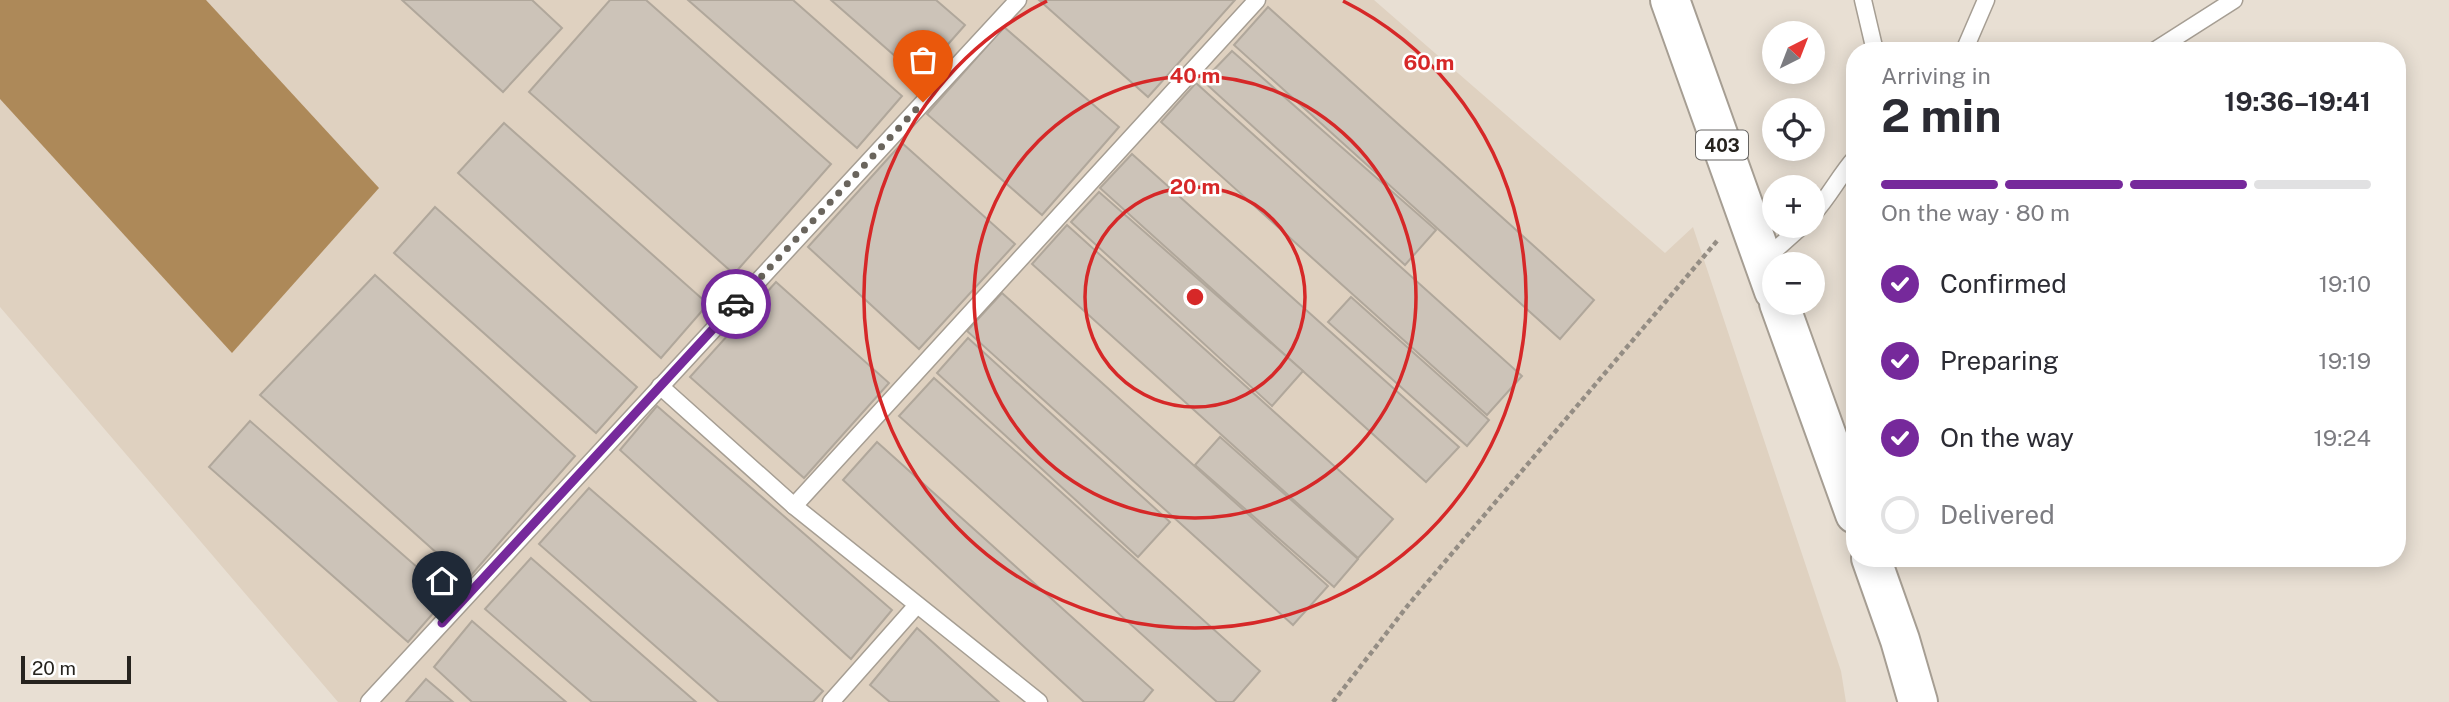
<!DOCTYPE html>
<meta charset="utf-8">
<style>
body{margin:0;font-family:"Public Sans",sans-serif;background:#f7f7f7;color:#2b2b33;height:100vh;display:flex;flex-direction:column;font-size:26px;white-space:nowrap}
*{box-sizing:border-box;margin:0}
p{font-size:23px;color:#7c7c81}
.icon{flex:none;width:38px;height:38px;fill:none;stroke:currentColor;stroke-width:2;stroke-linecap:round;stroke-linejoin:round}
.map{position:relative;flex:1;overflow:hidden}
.panel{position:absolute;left:1846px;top:42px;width:560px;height:525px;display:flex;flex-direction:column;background:#fff;border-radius:28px;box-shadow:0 4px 18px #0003}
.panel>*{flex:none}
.needle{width:46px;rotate:42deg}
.tools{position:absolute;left:1762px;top:21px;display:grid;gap:14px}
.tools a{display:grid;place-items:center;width:63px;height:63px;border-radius:50%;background:#fff;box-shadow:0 4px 18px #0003;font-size:35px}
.scale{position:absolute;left:21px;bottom:18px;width:110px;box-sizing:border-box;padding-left:7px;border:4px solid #26231e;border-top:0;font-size:19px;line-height:24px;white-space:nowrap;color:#26231e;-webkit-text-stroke:5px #fff;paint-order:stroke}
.pin{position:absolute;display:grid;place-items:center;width:60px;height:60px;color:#fff;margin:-72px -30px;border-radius:50% 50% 50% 0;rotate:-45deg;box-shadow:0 0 7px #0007}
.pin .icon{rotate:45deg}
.courier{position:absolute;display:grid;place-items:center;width:70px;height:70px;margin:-35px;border:5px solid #76299b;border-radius:50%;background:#fff;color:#222;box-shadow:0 2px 9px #0007}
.overview em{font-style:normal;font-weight:700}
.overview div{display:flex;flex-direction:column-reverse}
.overview{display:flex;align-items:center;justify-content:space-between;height:119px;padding:0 35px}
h1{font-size:46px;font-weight:700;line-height:52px}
.bar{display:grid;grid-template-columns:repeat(4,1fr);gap:10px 7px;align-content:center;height:84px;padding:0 35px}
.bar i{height:9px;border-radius:5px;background:#e1e1e2}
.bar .selected{background:#76299b}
.bar p{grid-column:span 4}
ol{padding:0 35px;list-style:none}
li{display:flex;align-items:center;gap:21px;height:77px}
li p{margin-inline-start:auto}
li .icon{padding:7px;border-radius:50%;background:#76299b;color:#fff;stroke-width:4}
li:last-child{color:#7c7c81}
li i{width:38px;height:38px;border:4px solid #e1e1e2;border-radius:50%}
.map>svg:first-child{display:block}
.built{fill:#dfd1c0}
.water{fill:#ad8959}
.building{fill:#ccc3b8;stroke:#b0a79b;stroke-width:2}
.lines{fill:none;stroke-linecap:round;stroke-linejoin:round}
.lane-casing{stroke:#a69e93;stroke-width:19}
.primary-casing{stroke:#a69e93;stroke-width:42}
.path{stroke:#948d84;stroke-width:4.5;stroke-dasharray:5 3.5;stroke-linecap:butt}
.lane{stroke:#fff;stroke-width:16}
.primary{stroke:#fff;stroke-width:38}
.done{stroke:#6a655d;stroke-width:7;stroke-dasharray:0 12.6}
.route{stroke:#76299b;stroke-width:9}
.ring{fill:none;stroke:#d62828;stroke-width:3.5}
.labels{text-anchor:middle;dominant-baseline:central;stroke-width:5;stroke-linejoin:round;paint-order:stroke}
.shield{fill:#fff;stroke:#676562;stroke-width:2}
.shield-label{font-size:18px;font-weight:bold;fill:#26231e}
.centre{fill:#d62828;stroke:#fff;stroke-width:3.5}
.ring-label{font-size:21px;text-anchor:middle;font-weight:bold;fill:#d62828;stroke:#fff;stroke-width:5;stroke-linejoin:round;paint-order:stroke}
</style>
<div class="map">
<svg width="2449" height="702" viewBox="0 0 2449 702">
<rect width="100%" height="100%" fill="#e8dfd3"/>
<path class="built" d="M0,0H1374L1665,253L1693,227L1841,671L1846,702H338L0,307Z"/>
<path class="water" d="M0,0H206L379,188L232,353L0,99Z"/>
<g class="building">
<path d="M402,0H532L562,28L503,92Z"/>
<path d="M610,0H646L831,164L734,274L529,92Z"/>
<path d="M688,0H793L902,96L857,148Z"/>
<path d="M831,0H936L965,25L919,77Z"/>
<path d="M1039,0H1235L1148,97Z"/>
<path d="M1268,7L1594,300L1560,339L1234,45Z"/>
<path d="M1004,27L1119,127L1042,215L927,114Z"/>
<path d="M1232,51L1436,230L1405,265L1203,81Z"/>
<path d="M1196,83L1522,376L1487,415L1161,122Z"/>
<path d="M504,123L708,304L661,358L458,173Z"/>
<path d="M902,143L1015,244L919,349L808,247Z"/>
<path d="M1132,154L1459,447L1426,482L1100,188Z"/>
<path d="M1099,192L1303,371L1272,406L1071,222Z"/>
<path d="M435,207L637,387L596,433L394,253Z"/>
<path d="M1067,225L1393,519L1358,558L1032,264Z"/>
<path d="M375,275L575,456L467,580L260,395Z"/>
<path d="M776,282L889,383L804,478L690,377Z"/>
<path d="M1002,293L1328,586L1293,625L967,331Z"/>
<path d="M1351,297L1489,420L1467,446L1328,322Z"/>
<path d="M968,338L1170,522L1138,557L937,373Z"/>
<path d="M934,378L1260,671L1233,702H1217L899,416Z"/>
<path d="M657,406L892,610L851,659L620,450Z"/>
<path d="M250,421L449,595L408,642L209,467Z"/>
<path d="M1220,437L1358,559L1334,587L1195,465Z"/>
<path d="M877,442L1153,690L1143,702H1084L843,480Z"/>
<path d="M589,488L823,691L813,702H719L539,544Z"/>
<path d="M531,558L696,702H592L485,609Z"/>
<path d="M472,621L566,702H472L434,667Z"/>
<path d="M917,628L999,702H890L870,685Z"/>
<path d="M426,679L453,702H406Z"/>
</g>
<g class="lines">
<defs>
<g id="lane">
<path d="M1863,0L1875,51"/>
<path d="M1964,51L1986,0"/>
<path d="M2154,51L2234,0"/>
<path d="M1813,214C1829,197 1839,176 1855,158"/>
<path d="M1764,260L1802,226"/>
<path d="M660,386L794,506L1039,702"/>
<path d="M794,506L1257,0"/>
<path d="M369,702L1018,0"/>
<path d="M831,702L917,605"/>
</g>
<g id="primary">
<path d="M1670,0L1774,291"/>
<path d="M1779,303L1855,514"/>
<path d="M1871,558L1900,640L1918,702"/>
</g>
</defs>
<use href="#lane" class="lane-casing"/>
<use href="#primary" class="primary-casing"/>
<path class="path" d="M1333,702L1409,604L1717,241"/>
<use href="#lane" class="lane"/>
<use href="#primary" class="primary"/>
</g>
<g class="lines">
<path class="done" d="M736,304L923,102"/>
<path class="route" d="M442,623L736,304"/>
</g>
<g class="ring">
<circle cx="1195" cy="297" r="110"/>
<circle cx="1195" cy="297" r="221"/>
<path d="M1343 1A331 331 0 1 1 1047 1"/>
</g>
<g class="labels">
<rect class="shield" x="1696" y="130.5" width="52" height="29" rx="5"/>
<g class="shield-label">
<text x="1722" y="145">403</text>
</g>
</g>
<circle cx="1195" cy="297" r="10" class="centre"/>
<g class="ring-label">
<text x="1429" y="70">60 m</text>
<text x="1195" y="83">40 m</text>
<text x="1195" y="194">20 m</text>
</g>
</svg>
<div class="tools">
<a><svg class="needle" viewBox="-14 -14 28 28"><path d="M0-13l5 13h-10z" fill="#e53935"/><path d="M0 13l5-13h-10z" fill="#7c7c81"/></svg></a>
<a><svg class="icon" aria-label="locate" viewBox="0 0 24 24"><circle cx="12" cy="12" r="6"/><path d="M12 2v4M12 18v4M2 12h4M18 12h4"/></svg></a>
<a>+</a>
<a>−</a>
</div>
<div class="scale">20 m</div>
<div class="pin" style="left:923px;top:102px;background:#ea580c"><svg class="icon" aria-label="bag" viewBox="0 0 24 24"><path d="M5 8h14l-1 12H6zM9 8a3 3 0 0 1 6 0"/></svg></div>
<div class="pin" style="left:442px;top:623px;background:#1f2937"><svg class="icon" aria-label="home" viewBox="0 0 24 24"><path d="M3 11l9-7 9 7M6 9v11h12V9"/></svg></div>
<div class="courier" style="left:736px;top:304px"><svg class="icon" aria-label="car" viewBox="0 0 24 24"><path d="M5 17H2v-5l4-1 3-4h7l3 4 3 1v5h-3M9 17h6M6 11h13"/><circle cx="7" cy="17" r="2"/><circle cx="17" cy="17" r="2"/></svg></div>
<section class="panel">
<div class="overview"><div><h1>2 min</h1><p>Arriving in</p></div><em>19:36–19:41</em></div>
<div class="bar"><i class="selected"></i><i class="selected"></i><i class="selected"></i><i></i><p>On the way · 80 m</p></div>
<ol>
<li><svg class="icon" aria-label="check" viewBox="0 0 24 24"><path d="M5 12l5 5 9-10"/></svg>Confirmed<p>19:10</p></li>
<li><svg class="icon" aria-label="check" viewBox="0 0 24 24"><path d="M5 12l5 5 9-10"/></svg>Preparing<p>19:19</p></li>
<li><svg class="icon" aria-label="check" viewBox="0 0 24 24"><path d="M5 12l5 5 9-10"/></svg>On the way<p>19:24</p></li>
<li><i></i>Delivered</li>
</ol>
</section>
</div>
